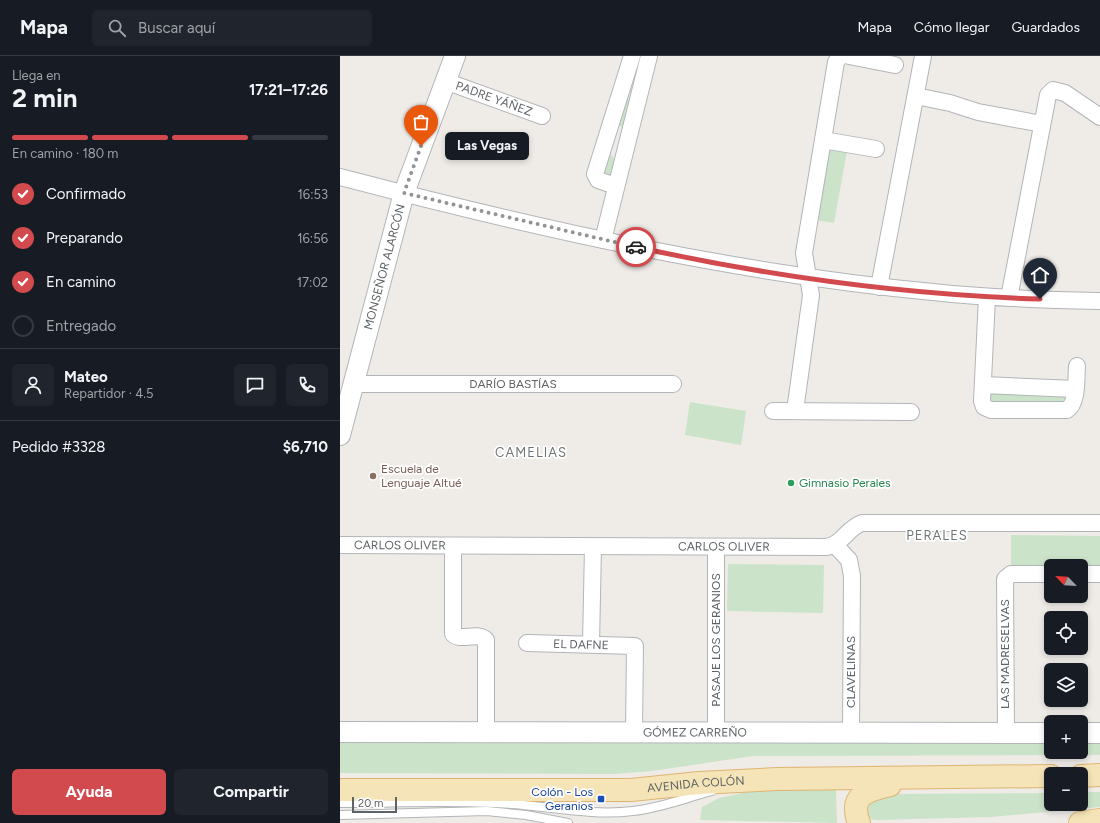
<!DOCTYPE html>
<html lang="es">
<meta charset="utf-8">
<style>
body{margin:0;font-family:Figtree,sans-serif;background:#20242c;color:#f1f3f6;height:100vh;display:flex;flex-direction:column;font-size:15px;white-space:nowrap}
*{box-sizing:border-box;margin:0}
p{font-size:13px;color:#9ea1a6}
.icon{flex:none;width:22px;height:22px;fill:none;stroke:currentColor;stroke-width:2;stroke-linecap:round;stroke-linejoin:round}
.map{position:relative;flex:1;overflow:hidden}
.panel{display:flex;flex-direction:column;background:#171b24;width:340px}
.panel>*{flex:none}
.needle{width:26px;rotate:295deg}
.fabs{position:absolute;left:704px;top:503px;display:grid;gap:8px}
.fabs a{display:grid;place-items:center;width:44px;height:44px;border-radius:6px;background:#171b24;box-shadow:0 2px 6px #0003;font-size:20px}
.scale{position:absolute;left:12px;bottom:10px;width:45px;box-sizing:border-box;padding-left:4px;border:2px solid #5f6366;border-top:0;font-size:11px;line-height:14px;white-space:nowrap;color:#5f6366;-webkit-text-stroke:3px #fff;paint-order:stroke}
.pin{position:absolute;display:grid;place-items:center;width:34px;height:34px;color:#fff;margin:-41px -17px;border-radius:50% 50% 50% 0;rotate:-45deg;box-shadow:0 0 4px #0007}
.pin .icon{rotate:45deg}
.courier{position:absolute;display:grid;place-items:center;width:40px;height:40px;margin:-20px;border:3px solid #d34a4e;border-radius:50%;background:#fff;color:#222;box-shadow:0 1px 5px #0007}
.bubble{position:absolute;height:28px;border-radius:6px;background:#171b24;box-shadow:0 2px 6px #0003;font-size:13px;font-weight:700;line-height:28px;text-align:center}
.head em{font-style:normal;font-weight:700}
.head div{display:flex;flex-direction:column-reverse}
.head{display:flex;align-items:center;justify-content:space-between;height:68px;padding:0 12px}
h1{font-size:26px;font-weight:700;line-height:30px}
.bar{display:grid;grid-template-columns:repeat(4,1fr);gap:6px 4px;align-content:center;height:48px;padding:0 12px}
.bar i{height:5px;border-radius:3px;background:#363941}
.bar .selected{background:#d34a4e}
.bar p{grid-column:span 4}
.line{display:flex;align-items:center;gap:10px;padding:0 12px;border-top:1px solid #363941}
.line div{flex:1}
.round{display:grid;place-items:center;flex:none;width:42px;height:42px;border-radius:6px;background:#20242c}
ol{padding:0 12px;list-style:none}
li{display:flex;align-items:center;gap:12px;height:44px}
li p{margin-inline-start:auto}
li .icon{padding:4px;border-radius:50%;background:#d34a4e;color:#fff;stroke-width:4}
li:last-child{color:#9ea1a6}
li i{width:22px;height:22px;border:2px solid #363941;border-radius:50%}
.cta{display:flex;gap:8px;margin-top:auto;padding:8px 12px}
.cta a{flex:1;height:46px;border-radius:6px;background:#d34a4e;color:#fff;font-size:16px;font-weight:700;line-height:46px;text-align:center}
.cta a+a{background:#20242c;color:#f1f3f6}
header{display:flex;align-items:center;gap:24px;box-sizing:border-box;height:56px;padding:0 20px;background:#171b24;border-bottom:1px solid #363941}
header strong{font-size:19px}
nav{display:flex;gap:22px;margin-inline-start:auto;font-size:14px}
.search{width:280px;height:36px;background:#20242c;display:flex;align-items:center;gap:10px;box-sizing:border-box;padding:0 14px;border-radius:6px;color:#9ea1a6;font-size:15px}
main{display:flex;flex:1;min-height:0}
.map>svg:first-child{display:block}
.green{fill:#cbe3c8}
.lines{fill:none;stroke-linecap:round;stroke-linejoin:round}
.service-casing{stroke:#b2b5b8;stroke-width:10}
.minor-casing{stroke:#b2b5b8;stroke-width:18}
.tertiary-casing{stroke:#b2b5b8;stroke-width:22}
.primary-casing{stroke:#dfb470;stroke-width:24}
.service{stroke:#fff;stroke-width:8}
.minor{stroke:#fff;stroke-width:16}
.tertiary{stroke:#fff;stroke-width:20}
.primary{stroke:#f5e4b7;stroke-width:22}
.done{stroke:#919394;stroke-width:4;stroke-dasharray:0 7.2}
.route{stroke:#d34a4e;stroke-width:5}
.education-dot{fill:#8d6e63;stroke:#fff;stroke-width:1.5}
.leisure-dot{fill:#2e9e5b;stroke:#fff;stroke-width:1.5}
.transit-dot{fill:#1a4fb4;stroke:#fff;stroke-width:1.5}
.labels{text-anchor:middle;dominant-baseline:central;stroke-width:3.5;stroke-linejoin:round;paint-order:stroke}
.street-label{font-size:12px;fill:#5f6366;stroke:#fff}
.education-label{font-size:12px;fill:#785e54;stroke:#fff;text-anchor:start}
.leisure-label{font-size:12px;fill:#27864d;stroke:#fff;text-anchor:start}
.transit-label{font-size:12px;fill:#164399;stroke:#fff;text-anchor:end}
.neighbourhood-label{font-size:13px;letter-spacing:1px;fill:#707577;stroke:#fff}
</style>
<header>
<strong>Mapa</strong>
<div class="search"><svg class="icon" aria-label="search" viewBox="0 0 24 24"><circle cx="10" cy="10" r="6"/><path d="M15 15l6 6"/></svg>Buscar aquí</div>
<nav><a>Mapa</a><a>Cómo llegar</a><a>Guardados</a></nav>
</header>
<main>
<section class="panel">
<div class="head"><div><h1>2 min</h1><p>Llega en</p></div><em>17:21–17:26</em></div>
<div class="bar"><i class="selected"></i><i class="selected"></i><i class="selected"></i><i></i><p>En camino · 180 m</p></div>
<ol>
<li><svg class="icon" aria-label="check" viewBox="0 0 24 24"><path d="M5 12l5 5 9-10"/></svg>Confirmado<p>16:53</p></li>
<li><svg class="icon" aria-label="check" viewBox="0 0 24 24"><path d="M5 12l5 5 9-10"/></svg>Preparando<p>16:56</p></li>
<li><svg class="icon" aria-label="check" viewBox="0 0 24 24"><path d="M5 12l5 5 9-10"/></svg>En camino<p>17:02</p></li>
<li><i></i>Entregado</li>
</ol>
<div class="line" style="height:72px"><a class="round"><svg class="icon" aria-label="person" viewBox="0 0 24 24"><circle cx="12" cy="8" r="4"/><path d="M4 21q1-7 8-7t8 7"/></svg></a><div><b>Mateo</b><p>Repartidor · 4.5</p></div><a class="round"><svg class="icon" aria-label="chat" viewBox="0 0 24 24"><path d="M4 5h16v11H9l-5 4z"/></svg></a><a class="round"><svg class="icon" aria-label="phone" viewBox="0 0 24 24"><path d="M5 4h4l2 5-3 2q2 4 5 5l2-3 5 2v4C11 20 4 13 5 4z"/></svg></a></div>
<div class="line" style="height:52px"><div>Pedido #3328</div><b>$6,710</b></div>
<div class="cta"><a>Ayuda</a><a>Compartir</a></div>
</section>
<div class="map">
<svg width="760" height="767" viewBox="0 0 760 767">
<rect width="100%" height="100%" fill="#efece8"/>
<g class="green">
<path d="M281,41L296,45L287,79L274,61Z"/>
<path d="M488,91L507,95L494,167L475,164Z"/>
<path d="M266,92L279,109L275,128L260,123Z"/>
<path d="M645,331L733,335L731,346L652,352Z"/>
<path d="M350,346L406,355L401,389L345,379Z"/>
<path d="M671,479L760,480V512L741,510L671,511Z"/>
<path d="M388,508L484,509L483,557L387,555Z"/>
<path d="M0,683L711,684V696H741V684H760V699L413,700L312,715L274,718L0,717Z"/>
<path d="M421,733L496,734L497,767L360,764L362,751L379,742Z"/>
<path d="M741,736H760V751L651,761L536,764L530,763L525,757L526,749L540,738L711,737V748H741Z"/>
</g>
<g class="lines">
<defs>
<g id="service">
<path d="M0,747C57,747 115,744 172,748C213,751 253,760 293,755C321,752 345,742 372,735"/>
<path d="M0,759L147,755L186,759L228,767"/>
</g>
<g id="minor">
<path d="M509,0L555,9"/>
<path id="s1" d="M105,25L202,60"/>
<path d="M576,40L610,47L638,56L702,68"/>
<path d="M483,84L536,93"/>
<path d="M0,121C195,172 393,217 593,236C649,242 704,244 760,245"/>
<path d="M276,130L258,124L255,118L292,0"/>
<path d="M263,184L309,0"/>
<path d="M539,231L583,0"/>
<path d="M647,241L642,345L644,351L651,354H727C738,347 736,323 737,310"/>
<path d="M669,242L708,39L713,34L725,37L760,61"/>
<path id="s2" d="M12,328H333"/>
<path d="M643,329L735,333"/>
<path d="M433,355L571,356"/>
<path d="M455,355L471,239L464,197L496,6L500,0"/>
<path id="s3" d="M0,489L486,491C502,489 507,472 522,467H760"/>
<path d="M495,489L509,504L512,520L511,676"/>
<path d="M113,491V578C121,586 138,575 146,584V676"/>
<path d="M741,518H760"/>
<path id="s4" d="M187,587L295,590L294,676"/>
<path d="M251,588L253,491"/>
<path d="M376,676V492"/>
<path d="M666,677L665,523L671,518H711"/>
</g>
<g id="tertiary">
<path id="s5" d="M0,379L64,137L115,0"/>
<path id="s6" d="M0,676L711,677"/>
<path d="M741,677H760"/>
</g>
<g id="primary">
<path d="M741,720L760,719"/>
<path id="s7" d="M0,734H291L359,727L437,723L711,720"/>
<path d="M519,767C508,739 528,734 550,729"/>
<path d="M740,767L760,764"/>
</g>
</defs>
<use href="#service" class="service-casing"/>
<use href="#minor" class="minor-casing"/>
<use href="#tertiary" class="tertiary-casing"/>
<use href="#primary" class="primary-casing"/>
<use href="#service" class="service"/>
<use href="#minor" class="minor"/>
<use href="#tertiary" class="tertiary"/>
<use href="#primary" class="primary"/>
</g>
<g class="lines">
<path class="done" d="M81,90L64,137L296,191"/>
<path class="route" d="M296,191C428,220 565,239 700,243"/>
</g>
<circle class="education-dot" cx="33" cy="420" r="4"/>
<circle class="leisure-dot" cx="451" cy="427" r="4"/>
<rect class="transit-dot" x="257" y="739" width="8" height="8" rx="2"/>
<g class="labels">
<g class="street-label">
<text stroke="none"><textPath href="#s1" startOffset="52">PADRE YÁÑEZ</textPath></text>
<text stroke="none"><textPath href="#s5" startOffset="174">MONSEÑOR ALARCÓN</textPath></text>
<text stroke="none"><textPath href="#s2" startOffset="161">DARÍO BASTÍAS</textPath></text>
<text stroke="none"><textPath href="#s3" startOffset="60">CARLOS OLIVER</textPath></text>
<text stroke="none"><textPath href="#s3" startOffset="384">CARLOS OLIVER</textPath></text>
<text transform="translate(376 584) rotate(-90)">PASAJE LOS GERANIOS</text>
<text stroke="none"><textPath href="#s4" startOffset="54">EL DAFNE</textPath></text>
<text transform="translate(665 598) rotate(-90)">LAS MADRESELVAS</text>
<text transform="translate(511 616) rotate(-90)">CLAVELINAS</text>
<text stroke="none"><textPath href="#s6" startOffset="355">GÓMEZ CARREÑO</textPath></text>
<text stroke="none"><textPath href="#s7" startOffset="356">AVENIDA COLÓN</textPath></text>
</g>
<g class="education-label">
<text x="41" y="413">Escuela de<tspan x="41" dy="14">Lenguaje Altué</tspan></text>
</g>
<g class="leisure-label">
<text x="459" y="427">Gimnasio Perales</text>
</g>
<g class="transit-label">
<text x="253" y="736">Colón - Los<tspan x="253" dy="14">Geranios</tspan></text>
</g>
<g class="neighbourhood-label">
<text x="191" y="396">CAMELIAS</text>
<text x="597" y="479">PERALES</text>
</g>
</g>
</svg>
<div class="fabs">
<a><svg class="needle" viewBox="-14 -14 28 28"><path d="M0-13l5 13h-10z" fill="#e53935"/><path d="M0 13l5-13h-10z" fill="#9ea1a6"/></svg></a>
<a><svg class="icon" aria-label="locate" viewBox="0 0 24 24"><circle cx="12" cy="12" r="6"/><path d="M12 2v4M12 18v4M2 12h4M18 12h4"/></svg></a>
<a><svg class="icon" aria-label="layers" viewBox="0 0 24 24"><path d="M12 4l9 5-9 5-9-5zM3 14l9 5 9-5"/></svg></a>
<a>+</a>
<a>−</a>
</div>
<div class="scale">20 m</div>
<div class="pin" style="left:81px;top:90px;background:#ea580c"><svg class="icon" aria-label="bag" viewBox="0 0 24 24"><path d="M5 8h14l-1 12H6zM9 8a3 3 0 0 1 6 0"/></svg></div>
<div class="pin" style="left:700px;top:243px;background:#1f2937"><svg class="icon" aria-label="home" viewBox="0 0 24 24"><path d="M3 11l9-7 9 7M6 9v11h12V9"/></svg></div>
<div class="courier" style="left:296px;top:191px"><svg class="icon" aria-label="car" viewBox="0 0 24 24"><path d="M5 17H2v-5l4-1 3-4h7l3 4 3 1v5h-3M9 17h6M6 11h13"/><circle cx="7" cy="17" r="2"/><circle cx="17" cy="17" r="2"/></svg></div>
<div class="bubble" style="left:105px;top:76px;width:84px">Las Vegas</div>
</div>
</main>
